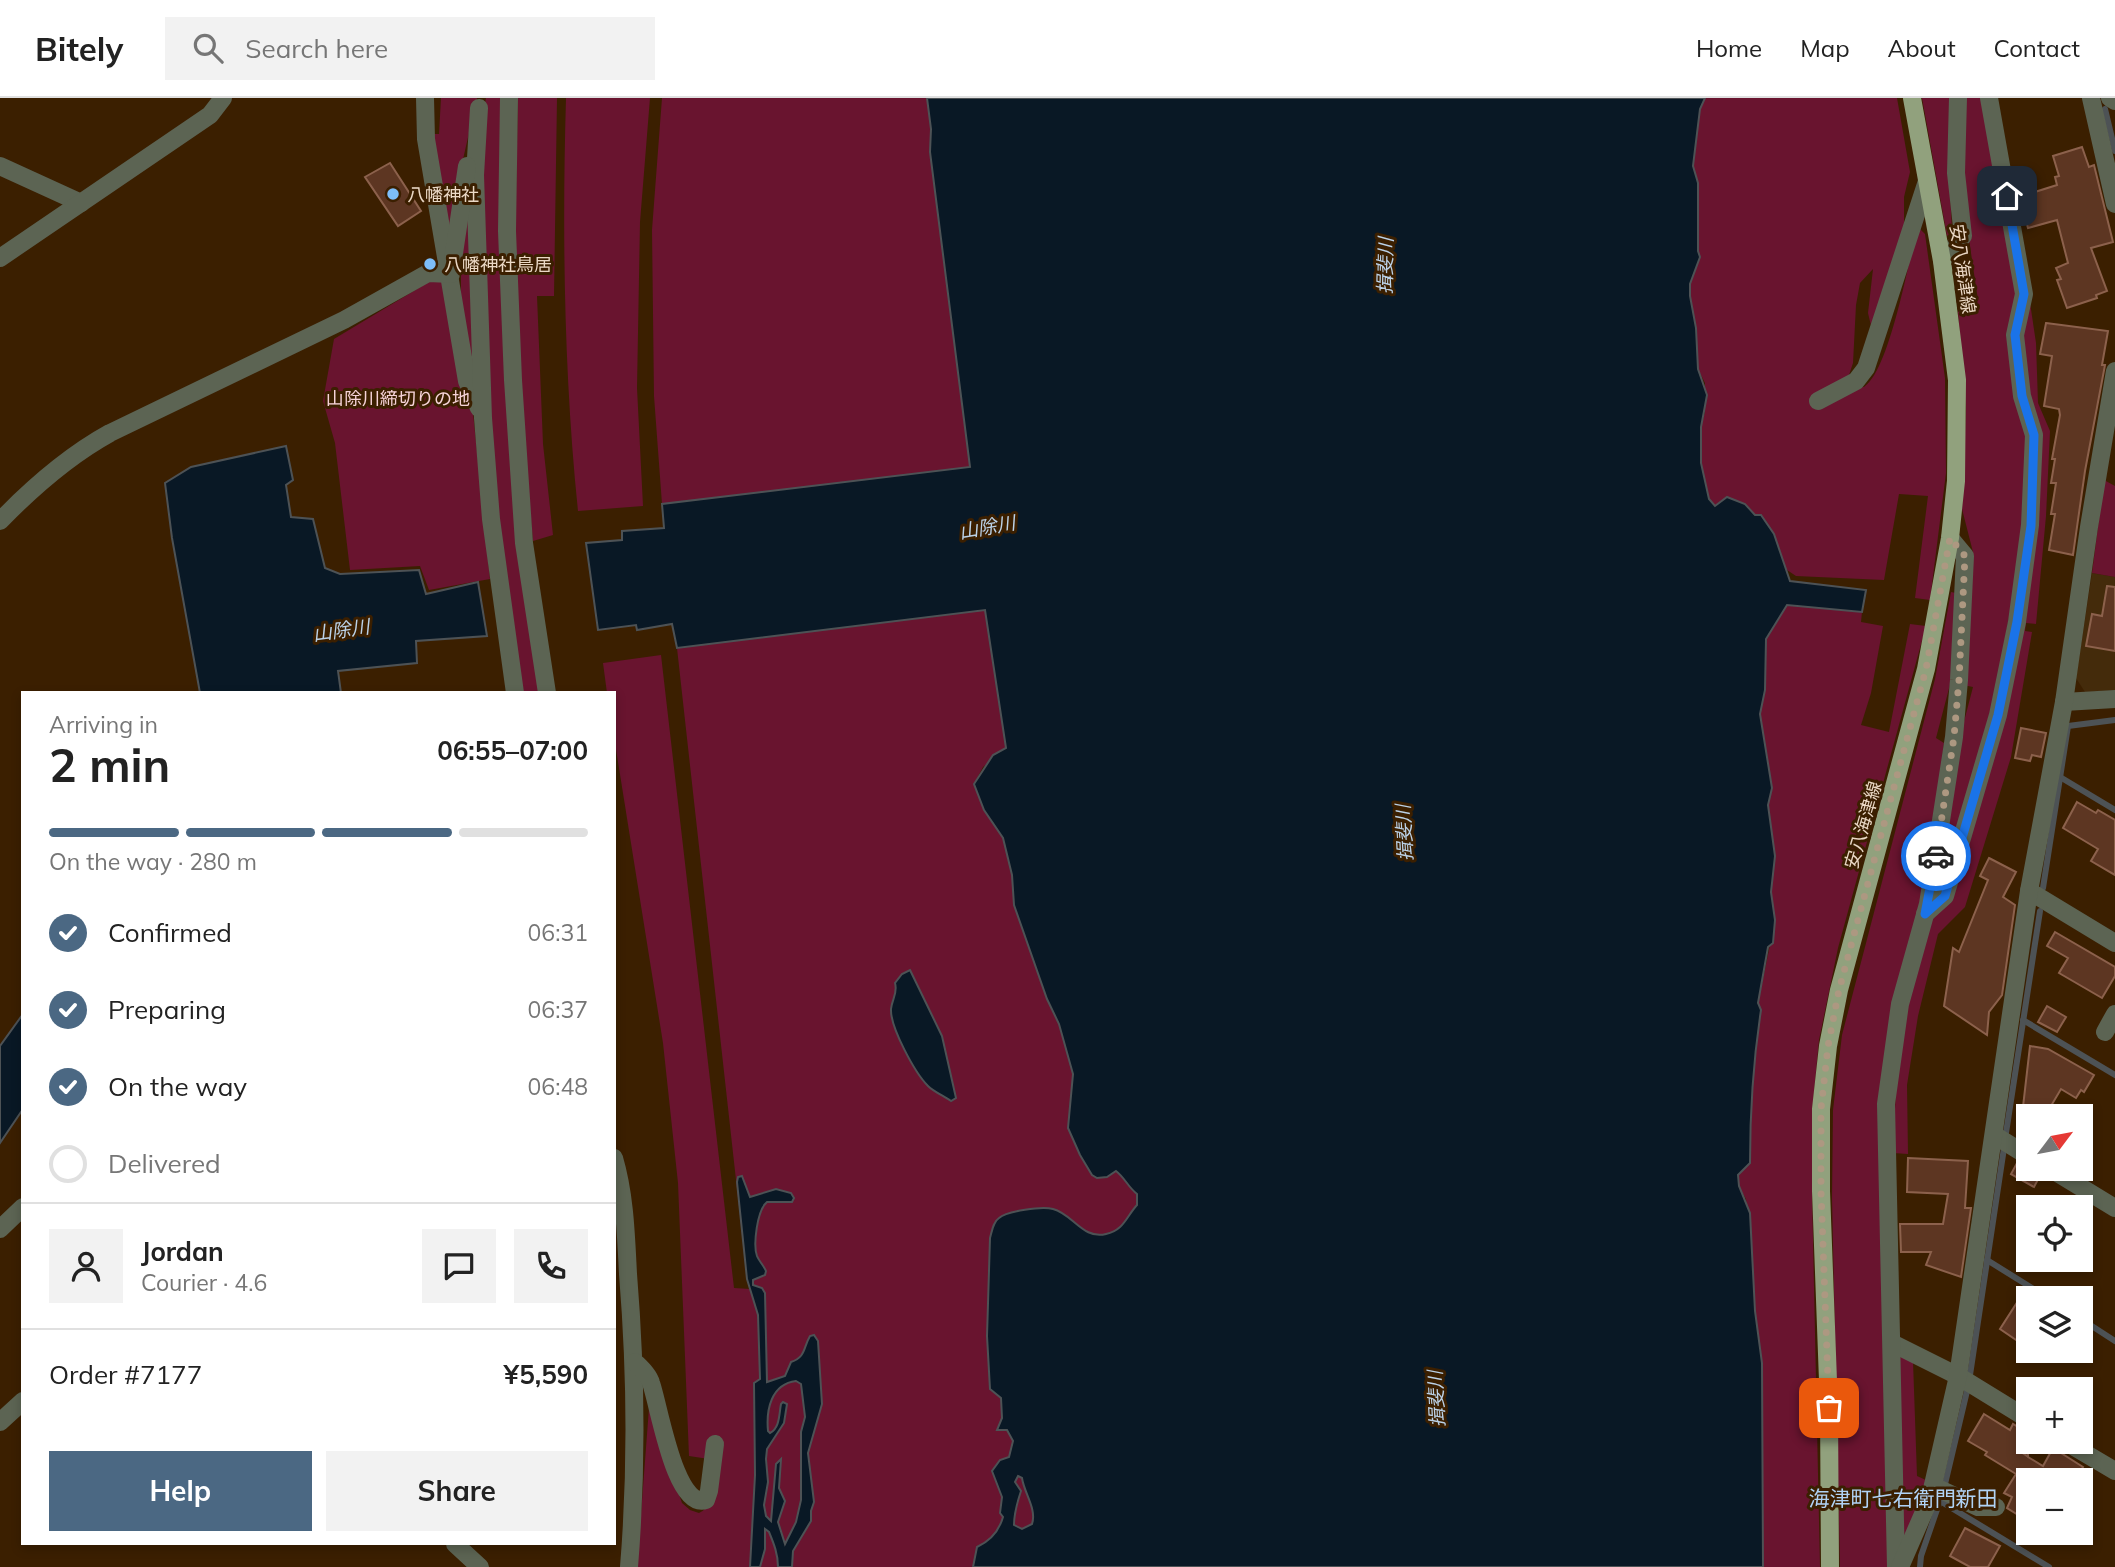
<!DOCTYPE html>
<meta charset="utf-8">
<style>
body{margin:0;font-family:Mulish,"Noto Sans JP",sans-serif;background:#f2f2f2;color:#222;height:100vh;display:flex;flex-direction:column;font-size:26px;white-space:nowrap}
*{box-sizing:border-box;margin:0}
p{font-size:23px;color:#767676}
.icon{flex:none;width:38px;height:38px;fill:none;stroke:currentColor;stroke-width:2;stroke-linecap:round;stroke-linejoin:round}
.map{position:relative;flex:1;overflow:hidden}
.sheet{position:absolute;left:21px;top:593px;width:595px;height:854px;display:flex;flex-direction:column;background:#fff;border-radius:0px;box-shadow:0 4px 10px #0003}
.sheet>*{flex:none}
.needle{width:46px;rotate:58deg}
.fabs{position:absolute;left:2016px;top:1006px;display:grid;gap:14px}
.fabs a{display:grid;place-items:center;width:77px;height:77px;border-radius:0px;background:#fff;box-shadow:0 4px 10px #0003;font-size:35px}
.pin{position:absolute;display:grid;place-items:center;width:60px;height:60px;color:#fff;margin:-30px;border-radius:14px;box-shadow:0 4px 10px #0006}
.courier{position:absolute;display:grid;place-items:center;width:70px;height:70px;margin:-35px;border:5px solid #1a73e8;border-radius:50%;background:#fff;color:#222;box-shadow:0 2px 9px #0007}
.summary em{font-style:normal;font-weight:700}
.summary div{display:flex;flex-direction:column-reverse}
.summary{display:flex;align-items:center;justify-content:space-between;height:119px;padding:0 28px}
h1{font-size:46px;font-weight:700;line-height:52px}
.bar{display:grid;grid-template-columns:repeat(4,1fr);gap:10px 7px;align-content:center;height:84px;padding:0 28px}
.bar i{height:9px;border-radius:5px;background:#e0e0e0}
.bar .active{background:#4b6883}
.bar p{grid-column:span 4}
.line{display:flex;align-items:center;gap:18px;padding:0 28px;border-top:2px solid #e0e0e0}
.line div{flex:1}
.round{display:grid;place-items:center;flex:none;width:74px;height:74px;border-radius:0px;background:#f2f2f2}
ol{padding:0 28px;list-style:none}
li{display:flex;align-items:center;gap:21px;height:77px}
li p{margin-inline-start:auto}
li .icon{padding:7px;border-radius:50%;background:#4b6883;color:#fff;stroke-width:4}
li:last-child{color:#767676}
li i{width:38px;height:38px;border:4px solid #e0e0e0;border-radius:50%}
.button{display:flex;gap:14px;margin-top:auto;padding:14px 28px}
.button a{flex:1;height:80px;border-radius:0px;background:#4b6883;color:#fff;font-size:28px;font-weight:700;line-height:80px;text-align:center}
.button a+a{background:#f2f2f2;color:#222}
header{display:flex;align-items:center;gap:42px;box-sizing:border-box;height:98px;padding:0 35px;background:#fff;border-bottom:2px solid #e0e0e0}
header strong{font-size:33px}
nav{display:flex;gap:38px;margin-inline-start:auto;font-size:24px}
.search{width:490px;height:63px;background:#f2f2f2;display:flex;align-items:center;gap:18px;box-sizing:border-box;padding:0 24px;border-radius:0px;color:#767676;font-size:26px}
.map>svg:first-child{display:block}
.built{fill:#442b0b}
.green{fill:#69142f;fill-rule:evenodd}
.water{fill:#091825;stroke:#4d5255;stroke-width:2;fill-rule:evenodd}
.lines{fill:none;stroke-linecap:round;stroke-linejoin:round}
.stream{stroke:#4d5255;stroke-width:6}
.building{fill:#5d3622;stroke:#8c614c;stroke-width:2}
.minor{stroke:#5c6453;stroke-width:18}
.major{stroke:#91a17d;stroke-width:18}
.done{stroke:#ad9881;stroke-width:7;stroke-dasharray:0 12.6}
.route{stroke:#1a73e8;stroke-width:9}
.poi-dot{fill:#7dbef9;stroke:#3b1f00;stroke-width:2.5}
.labels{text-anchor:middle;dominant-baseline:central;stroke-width:6;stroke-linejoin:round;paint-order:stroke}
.poi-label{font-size:18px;fill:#ebd9c6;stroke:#3b1f00;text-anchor:start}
.street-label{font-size:18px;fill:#ebd9c6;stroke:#3b1f00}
.park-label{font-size:18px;fill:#f6d3d8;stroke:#3b1f00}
.water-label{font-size:19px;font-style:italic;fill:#bbd2e8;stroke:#3b1f00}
.quarter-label{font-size:21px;fill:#b0d3f5;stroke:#3b1f00}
</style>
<header>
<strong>Bitely</strong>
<div class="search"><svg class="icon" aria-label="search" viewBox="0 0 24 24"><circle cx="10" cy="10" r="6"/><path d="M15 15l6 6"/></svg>Search here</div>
<nav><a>Home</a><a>Map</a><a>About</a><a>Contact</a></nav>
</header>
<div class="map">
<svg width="2115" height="1469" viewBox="0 0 2115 1469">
<rect width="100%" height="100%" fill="#3b1f00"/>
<path class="built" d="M2092,475L2115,479V592L2085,594L2076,580Z"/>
<g class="green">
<path d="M441,0H477L461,70L451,138L431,36H439Z"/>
<path d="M486,0H504L541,595H521L499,443L485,272L483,16Z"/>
<path d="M518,0H557L554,198H537L543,346L553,437L533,443L518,283L515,137Z"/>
<path d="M566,0H650L640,124L637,290L643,408L578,413C564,276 562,137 566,0Z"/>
<path d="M662,0H927L931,31L930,54L971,369L662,406L654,298L652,132Z"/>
<path d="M1705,0H1897L1910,74L1904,99V134L1873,236L1868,215L1873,171L1860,185L1856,207L1853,265L1849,277L1854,291C1855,291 1863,289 1864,289C1889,273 1909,164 1916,132L1920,131L1925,136L1945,280L1946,375L1930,502L1915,500L1928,398L1899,396L1884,482L1796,478L1784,470L1774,436L1745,406L1728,400L1715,408L1709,402L1701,365V329L1705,314V285L1698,271L1696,230L1690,198V186L1700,159L1698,153V85L1693,68L1700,11Z"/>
<path d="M1922,0H1951L1949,73L1952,133L1947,138Z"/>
<path d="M1964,0H1982L2016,197L2027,332L2023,425L2014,492L1992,611L1936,798L1955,658L1973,589L1963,587L1973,454L1962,411L1966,310L1958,214L1978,202L1961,88Z"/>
<path d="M470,75L475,292L461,210V137Z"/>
<path d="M437,179L444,182L468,266L490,481L429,492L420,468L350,472L335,345L323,303L334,241Z"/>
<path d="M2029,198L2036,245L2038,305L2050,333L2046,418L2036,526L2026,525L2025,533L2032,534L2011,659L1965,809L1938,836L1918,918L1907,987L1908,1056L1893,1055L1897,966L1906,911L1929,824L1949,805L2034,429L2020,236Z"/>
<path d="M2104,382L2115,388V479L2092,475Z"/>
<path d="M1951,494L1956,495L1952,579L1936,640L1944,645L1925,798L1896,903L1888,1469H1840L1832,1100L1833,1012L1842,937L1935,581Z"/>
<path d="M1787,507L1862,514L1861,524L1883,528L1871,595L1861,627L1889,634L1910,526L1926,528L1838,850L1819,942L1812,1015V1095L1820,1469H1763L1762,1265L1755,1213L1746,1101L1739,1089L1738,1077L1750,1065C1750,1013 1753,964 1761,912L1758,905L1775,823L1771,794V732L1768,707L1772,690L1760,616L1765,591L1766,541Z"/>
<path d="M985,511L1006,650L983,669L974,686L984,712L1003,740L1012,777L1014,807L1047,901L1140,1062L1197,1469H637L649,1310L682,1405L690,1412L699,1415C719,1405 711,1380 709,1361L689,1358L678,1085L663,945L614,639V595H607L603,565L661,557L734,1190L750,1191L747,1181L677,550ZM902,876L924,902L942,938L956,1000L951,1003C944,998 935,994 928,988C915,975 889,928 891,911C892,901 898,895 895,885Z"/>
<path d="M1903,1258L1913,1263L1917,1378L1928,1383L1904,1452L1898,1260Z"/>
</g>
<g class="water">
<path d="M927,0H1705L1700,11L1693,68L1698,85V153L1700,159L1690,186V198L1696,230L1698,271L1707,297L1701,329V365L1709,401L1715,408L1727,399L1745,406L1755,417H1761L1774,436L1790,483L1866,492L1862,514L1787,507L1766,541L1765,592L1760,616L1772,690L1768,707L1775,758L1771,794L1775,822L1773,845L1768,849L1758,905L1761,912C1753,964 1750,1013 1750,1065L1738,1077L1739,1088L1750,1115L1755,1213L1762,1265L1763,1469H973L977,1449C990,1443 999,1433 1003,1419L1000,1415L1002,1399L992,1373L1000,1362L1009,1359L1013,1343L1007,1332H997L1002,1320L1001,1300L990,1291L987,1238L990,1140C992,1133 993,1124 999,1120C1007,1113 1042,1108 1053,1111C1073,1116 1083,1142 1106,1136C1124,1132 1126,1119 1137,1107V1096C1128,1089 1125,1080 1116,1073L1107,1079L1097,1080L1092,1077L1080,1057L1068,1030L1073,976L1059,926L1047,901L1014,807L1012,777L1003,740L984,712L974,686L993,657L1006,650L985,512L677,550L672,526L637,532L636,527L598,532L586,445L622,442V433L664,430L662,406L970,369L930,54L931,31ZM1018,1378L1022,1380C1024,1395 1037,1411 1032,1426L1022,1431L1014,1427C1014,1415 1017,1405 1021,1393L1015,1384Z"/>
<path d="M286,348L293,382L286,387L291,419L313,421L325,470L340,476L419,472L426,496L478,484L487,538L416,543L417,565L338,573L341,595H200L172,440L165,385L191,369Z"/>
<path d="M910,872L942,938L956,1000L951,1003C944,998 934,994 928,988C915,975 890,929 891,911C892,901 898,895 895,885L902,876Z"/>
<path d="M23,916V1011L0,1045V948Z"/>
<path d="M742,1078L750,1099L776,1091L791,1095L794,1100L792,1104H767C757,1112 753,1147 757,1158C759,1163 764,1168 766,1173L765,1177L753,1182V1187L762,1190L765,1195L767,1284L785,1278L791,1264C806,1259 803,1250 810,1238L814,1237L818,1243L822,1306L808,1355L814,1404L811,1413V1423L793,1453L792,1469H778C778,1456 774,1446 769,1434L765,1431V1451L760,1469H750L755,1377L754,1285L760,1281L758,1217L747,1181L737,1084L738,1079ZM796,1283L801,1286L805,1319L801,1334V1402L796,1424L785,1446L778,1424L785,1403L779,1390L781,1361L776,1366L771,1423L766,1418L764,1407L768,1384L766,1361L767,1351L784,1325L787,1306L783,1304L781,1306C779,1316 780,1330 770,1335L768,1333C766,1312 771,1286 796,1283Z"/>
</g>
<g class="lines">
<g class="stream">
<path d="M2105,11L2115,53"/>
<path d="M2060,679L2115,712"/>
<path d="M2043,790L2068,628L2115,622"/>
<path d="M2023,922L2115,977"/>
<path d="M2006,1035L2040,813"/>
<path d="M1987,1162L2048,1200"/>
<path d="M2081,1221L2115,1243"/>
<path d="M1970,1277L2004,1050"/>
<path d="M1945,1386L1967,1293"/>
<path d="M1940,1403L2049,1469"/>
<path d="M1920,1469L1921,1458L1941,1400"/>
</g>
</g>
<g class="building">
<path d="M2082,49L2089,69L2094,67L2113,144L2091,150L2107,193L2096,197L2097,200L2067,210L2057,182L2061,181L2056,170L2068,165L2057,122L2028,130L2019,99L2057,87L2055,79L2059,78L2053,58Z"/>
<path d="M390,65L421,113L398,128L365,79Z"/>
<path d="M2046,225L2108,233L2102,267H2105L2085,373L2073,457L2049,452L2055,416H2051L2056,385H2051L2055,361H2052L2060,317L2059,311L2044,308L2052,258L2040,256Z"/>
<path d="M2107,488L2115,489V553L2086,548L2092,516L2102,518Z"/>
<path d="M2021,630L2046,635L2041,659L2032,657L2030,663L2015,660Z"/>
<path d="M2077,704L2096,715L2098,712L2115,722V777L2091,763L2098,751L2063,730Z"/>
<path d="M1989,760L2016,774L2003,799L2015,807L2002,897L1989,914L1987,937L1944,908L1953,850L1959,854L1988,782L1980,778Z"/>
<path d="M2055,834L2115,869V878L2102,900L2059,875L2068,860L2047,848Z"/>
<path d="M2047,908L2066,919L2057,934L2038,924Z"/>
<path d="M2030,948L2048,951L2094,977L2084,994L2081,992L2076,1000L2061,991L2045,1018H2020L2024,1010L2023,1009Z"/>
<path d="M1908,1060L1968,1063L1965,1110H1971L1961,1179L1926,1167L1931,1154H1901L1900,1126H1943L1948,1096L1907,1094Z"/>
<path d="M2017,1065L2028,1071L2040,1073L2041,1076L2034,1089L2011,1076Z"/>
<path d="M2018,1203L2028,1210V1250L2000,1231Z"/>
<path d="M1984,1316L2010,1332L2013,1326L2028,1335L2018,1352L2027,1358L2028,1356V1359L2043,1368L2053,1350L2083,1369L2075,1382H2028V1423L2007,1410L2012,1399L2004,1395L2016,1376L1985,1357L1987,1354L1968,1343Z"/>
<path d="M1965,1430L2000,1448L1988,1469H1970L1950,1458Z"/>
</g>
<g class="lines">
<g class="minor">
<path d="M425,0L426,41L467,283L479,310"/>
<path d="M509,0L507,133L513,282L524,445L547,595"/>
<path d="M2091,0L2115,106"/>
<path d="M2110,0L2115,3"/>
<path d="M479,10L475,77L483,320L491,421L515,595"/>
<path d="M0,68L81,105"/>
<path d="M0,160L210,17L223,0"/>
<path d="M453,162L467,68"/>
<path d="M1942,163L1963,138L1956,75L1958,0"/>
<path d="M1818,303L1856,283L1866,270L1927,83"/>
<path d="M0,423C32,390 70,357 110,335L344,222L428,175L451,176"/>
<path d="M2064,604L2115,601"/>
<path d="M2029,793L2115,845"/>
<path d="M1925,816L1945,798L1998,617L2017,524L2030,427L2034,337L2022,298L2015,237L2024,196L1989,0"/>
<path d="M2105,934L2115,916"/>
<path d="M1994,1037L2028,1058"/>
<path d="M614,1060C625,1097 626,1138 628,1176C636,1274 637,1371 629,1469"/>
<path d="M2051,1071L2115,1110"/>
<path d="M0,1131L23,1109"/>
<path d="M1892,1245L1958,1278L2028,1321"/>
<path d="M635,1264C641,1270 649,1277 651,1285C659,1307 675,1412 706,1402L709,1393L715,1346"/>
<path d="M0,1324L23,1303"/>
<path d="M2066,1344L2115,1373"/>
<path d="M1933,1388L1978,1409H1996"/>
<path d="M455,1446L480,1469"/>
<path d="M1896,1469L1886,1006L1900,906L1928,806L1954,639L1959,582L1965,458L1950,440"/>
<path d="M1900,1469L1930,1400L1958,1278L2029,793L2064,604L2089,429L2115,273"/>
</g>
<path class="major" d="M1830,1469L1829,1310L1821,1093V1011L1828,948L1839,892L1926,571L1950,440L1956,383L1957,282L1942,163L1912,0"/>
</g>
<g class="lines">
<path class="done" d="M1829,1310L1821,1093V1011L1828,948L1839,892L1926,571L1950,440L1965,458L1959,582L1954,639L1936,758"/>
<path class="route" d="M1936,758L1925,816L1945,798L1998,617L2017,524L2031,428L2034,337L2022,298L2015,237L2024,196L2007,98"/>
</g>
<g class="poi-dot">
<circle cx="393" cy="96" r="7"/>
<circle cx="430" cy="166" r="7"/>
</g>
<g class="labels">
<g class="poi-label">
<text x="407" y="96">八幡神社</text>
<text x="444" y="166">八幡神社鳥居</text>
</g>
<g class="street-label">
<text transform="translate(1963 171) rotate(82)">安八海津線</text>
<text transform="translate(1863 727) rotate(-74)">安八海津線</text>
</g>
<g class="park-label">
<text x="398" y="300">山除川締切りの地</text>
</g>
<g class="water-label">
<text transform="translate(1385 168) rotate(-89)">揖斐川</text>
<text transform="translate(987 429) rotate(-10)">山除川</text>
<text transform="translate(341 532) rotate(-8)">山除川</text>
<text transform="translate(1404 735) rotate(-93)">揖斐川</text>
<text transform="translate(1436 1301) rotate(-93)">揖斐川</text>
</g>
<g class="quarter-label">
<text x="1903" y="1400">海津町七右衛門新田</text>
</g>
</g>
</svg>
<div class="fabs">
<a><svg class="needle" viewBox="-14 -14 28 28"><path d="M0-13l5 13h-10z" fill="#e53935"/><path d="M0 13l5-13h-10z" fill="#767676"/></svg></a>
<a><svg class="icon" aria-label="locate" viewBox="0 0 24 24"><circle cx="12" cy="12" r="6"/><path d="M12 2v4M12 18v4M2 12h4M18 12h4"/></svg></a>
<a><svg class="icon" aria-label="layers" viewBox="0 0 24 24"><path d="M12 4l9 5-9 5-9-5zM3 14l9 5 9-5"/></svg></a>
<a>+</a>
<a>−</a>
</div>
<div class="pin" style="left:1829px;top:1310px;background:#ea580c"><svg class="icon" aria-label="bag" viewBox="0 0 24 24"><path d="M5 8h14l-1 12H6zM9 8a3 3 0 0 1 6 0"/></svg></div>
<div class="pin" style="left:2007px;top:98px;background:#1f2937"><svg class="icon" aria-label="home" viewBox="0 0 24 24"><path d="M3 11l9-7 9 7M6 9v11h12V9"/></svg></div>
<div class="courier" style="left:1936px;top:758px"><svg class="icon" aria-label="car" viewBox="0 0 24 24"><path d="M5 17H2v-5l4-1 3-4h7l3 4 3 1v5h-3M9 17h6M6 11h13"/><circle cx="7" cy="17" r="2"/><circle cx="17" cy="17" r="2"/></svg></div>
<section class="sheet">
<div class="summary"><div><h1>2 min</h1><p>Arriving in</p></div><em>06:55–07:00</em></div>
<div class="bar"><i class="active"></i><i class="active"></i><i class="active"></i><i></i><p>On the way · 280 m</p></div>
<ol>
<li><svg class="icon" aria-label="check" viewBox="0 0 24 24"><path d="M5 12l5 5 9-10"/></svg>Confirmed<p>06:31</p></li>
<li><svg class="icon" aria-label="check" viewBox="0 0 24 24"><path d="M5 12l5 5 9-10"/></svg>Preparing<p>06:37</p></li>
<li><svg class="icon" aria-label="check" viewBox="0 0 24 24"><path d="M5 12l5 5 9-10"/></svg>On the way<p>06:48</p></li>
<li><i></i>Delivered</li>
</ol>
<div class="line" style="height:126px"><a class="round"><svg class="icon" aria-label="person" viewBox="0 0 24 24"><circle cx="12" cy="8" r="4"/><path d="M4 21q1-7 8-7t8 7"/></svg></a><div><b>Jordan</b><p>Courier · 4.6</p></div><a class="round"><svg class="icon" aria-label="chat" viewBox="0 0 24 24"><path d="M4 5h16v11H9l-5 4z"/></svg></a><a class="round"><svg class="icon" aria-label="phone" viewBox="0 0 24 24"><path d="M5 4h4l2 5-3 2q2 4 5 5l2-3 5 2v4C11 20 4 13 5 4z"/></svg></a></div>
<div class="line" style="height:91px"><div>Order #7177</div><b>¥5,590</b></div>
<div class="button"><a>Help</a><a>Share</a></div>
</section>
</div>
